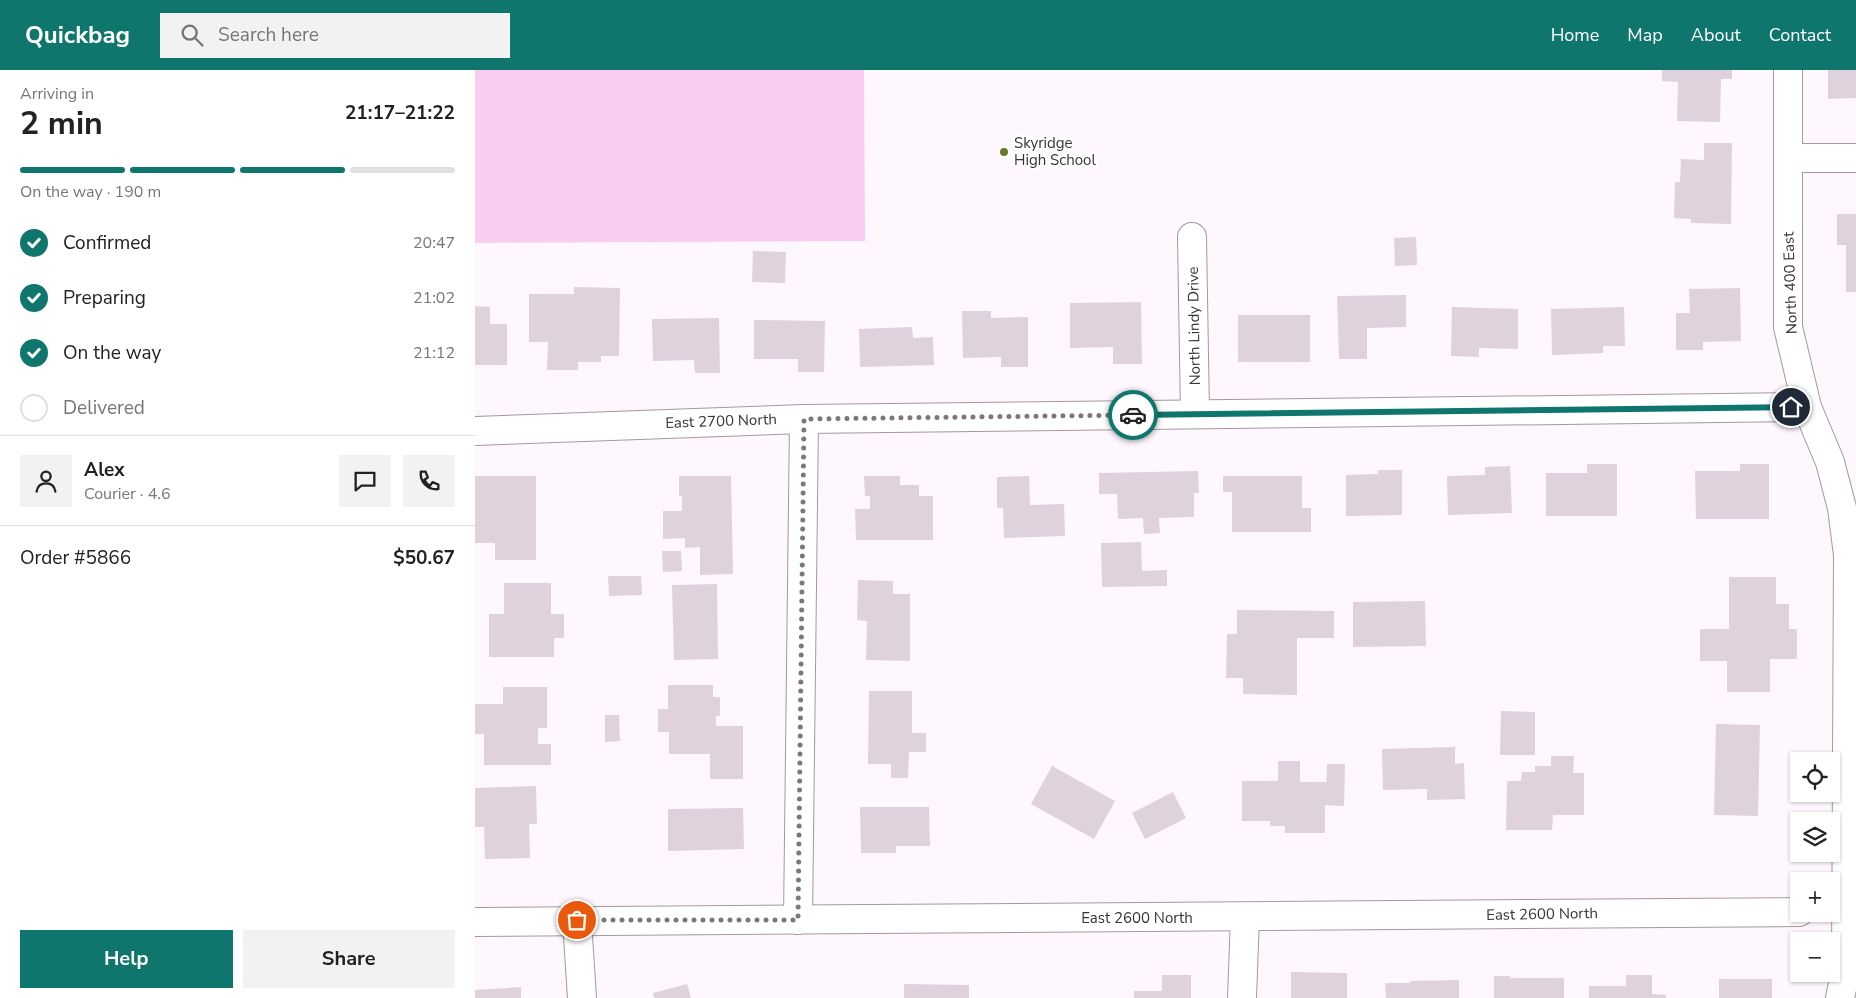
<!DOCTYPE html>
<meta charset="utf-8">
<style>
body{margin:0;font-family:"Nunito Sans",sans-serif;background:#f2f2f2;color:#222;height:100vh;display:flex;flex-direction:column;font-size:19px;white-space:nowrap}
*{box-sizing:border-box;margin:0}
p{font-size:16px;color:#767676}
.icon{flex:none;width:28px;height:28px;fill:none;stroke:currentColor;stroke-width:2;stroke-linecap:round;stroke-linejoin:round}
.map{position:relative;flex:1;overflow:hidden}
.drawer{display:flex;flex-direction:column;background:#fff;width:475px}
.drawer>*{flex:none}
.buttons{position:absolute;left:1315px;top:682px;display:grid;gap:10px}
.buttons a{display:grid;place-items:center;width:50px;height:50px;border-radius:0px;background:#fff;box-shadow:0 1px 4px #0004;font-size:25px}
.pin{position:absolute;display:grid;place-items:center;width:42px;height:42px;color:#fff;margin:-21px;border:2px solid #fff;border-radius:50%;box-shadow:0 1px 5px #0007}
.courier{position:absolute;display:grid;place-items:center;width:50px;height:50px;margin:-25px;border:4px solid #0f766e;border-radius:50%;background:#fff;color:#222;box-shadow:0 1px 6px #0007}
.headline em{font-style:normal;font-weight:700}
.headline div{display:flex;flex-direction:column-reverse}
.headline{display:flex;align-items:center;justify-content:space-between;height:85px;padding:0 20px}
h1{font-size:32px;font-weight:700;line-height:38px}
.bar{display:grid;grid-template-columns:repeat(4,1fr);gap:8px 5px;align-content:center;height:60px;padding:0 20px}
.bar i{height:6px;border-radius:4px;background:#e0e0e0}
.bar .selected{background:#0f766e}
.bar p{grid-column:span 4}
.line{display:flex;align-items:center;gap:12px;padding:0 20px;border-top:1px solid #e0e0e0}
.line div{flex:1}
.round{display:grid;place-items:center;flex:none;width:52px;height:52px;border-radius:0px;background:#f2f2f2}
ol{padding:0 20px;list-style:none}
li{display:flex;align-items:center;gap:15px;height:55px}
li p{margin-inline-start:auto}
li .icon{padding:5px;border-radius:50%;background:#0f766e;color:#fff;stroke-width:4}
li:last-child{color:#767676}
li i{width:28px;height:28px;border:2px solid #e0e0e0;border-radius:50%}
.primary-button{display:flex;gap:10px;margin-top:auto;padding:10px 20px}
.primary-button a{flex:1;height:58px;border-radius:0px;background:#0f766e;color:#fff;font-size:20px;font-weight:700;line-height:58px;text-align:center}
.primary-button a+a{background:#f2f2f2;color:#222}
header{display:flex;align-items:center;gap:30px;box-sizing:border-box;height:70px;padding:0 25px;background:#0f766e;color:#fff}
header strong{font-size:24px}
nav{display:flex;gap:28px;margin-inline-start:auto;font-size:18px}
.search{width:350px;height:45px;background:#f2f2f2;display:flex;align-items:center;gap:12px;box-sizing:border-box;padding:0 18px;border-radius:0px;color:#767676;font-size:19px}
main{display:flex;flex:1;min-height:0}
.map>svg:first-child{display:block}
.park{fill:#f9cdf0}
.building{fill:#dfd2dc}
.lines{fill:none;stroke-linecap:round;stroke-linejoin:round}
.minor-casing{stroke:#a398a1;stroke-width:30}
.minor{stroke:#fff;stroke-width:28}
.done{stroke:#7d777c;stroke-width:5;stroke-dasharray:0 9}
.route{stroke:#0f766e;stroke-width:6}
.poi-dot{fill:#657a2b;stroke:#fff;stroke-width:2}
.labels{text-anchor:middle;dominant-baseline:central;stroke-width:5;stroke-linejoin:round;paint-order:stroke}
.poi-label{font-size:15px;fill:#373236;stroke:#fff;text-anchor:start}
.street-label{font-size:15px;fill:#373236;stroke:#fff}
</style>
<header>
<strong>Quickbag</strong>
<div class="search"><svg class="icon" aria-label="search" viewBox="0 0 24 24"><circle cx="10" cy="10" r="6"/><path d="M15 15l6 6"/></svg>Search here</div>
<nav><a>Home</a><a>Map</a><a>About</a><a>Contact</a></nav>
</header>
<main>
<section class="drawer">
<div class="headline"><div><h1>2 min</h1><p>Arriving in</p></div><em>21:17–21:22</em></div>
<div class="bar"><i class="selected"></i><i class="selected"></i><i class="selected"></i><i></i><p>On the way · 190 m</p></div>
<ol>
<li><svg class="icon" aria-label="check" viewBox="0 0 24 24"><path d="M5 12l5 5 9-10"/></svg>Confirmed<p>20:47</p></li>
<li><svg class="icon" aria-label="check" viewBox="0 0 24 24"><path d="M5 12l5 5 9-10"/></svg>Preparing<p>21:02</p></li>
<li><svg class="icon" aria-label="check" viewBox="0 0 24 24"><path d="M5 12l5 5 9-10"/></svg>On the way<p>21:12</p></li>
<li><i></i>Delivered</li>
</ol>
<div class="line" style="height:90px"><a class="round"><svg class="icon" aria-label="person" viewBox="0 0 24 24"><circle cx="12" cy="8" r="4"/><path d="M4 21q1-7 8-7t8 7"/></svg></a><div><b>Alex</b><p>Courier · 4.6</p></div><a class="round"><svg class="icon" aria-label="chat" viewBox="0 0 24 24"><path d="M4 5h16v11H9l-5 4z"/></svg></a><a class="round"><svg class="icon" aria-label="phone" viewBox="0 0 24 24"><path d="M5 4h4l2 5-3 2q2 4 5 5l2-3 5 2v4C11 20 4 13 5 4z"/></svg></a></div>
<div class="line" style="height:65px"><div>Order #5866</div><b>$50.67</b></div>
<div class="primary-button"><a>Help</a><a>Share</a></div>
</section>
<div class="map">
<svg width="1381" height="928" viewBox="0 0 1381 928">
<rect width="100%" height="100%" fill="#fef7fd"/>
<path class="park" d="M0,0H389L390,171L0,173Z"/>
<g class="building">
<path d="M1187,0H1257V9H1246L1245,52L1202,51L1203,12L1187,11Z"/>
<path d="M1353,0H1381V28L1353,29Z"/>
<path d="M1229,73H1257L1256,154L1216,153V149L1199,148L1200,112H1205L1206,89L1229,90Z"/>
<path d="M1362,144H1381V222H1371V175H1362Z"/>
<path d="M941,167L942,195L920,196L919,168Z"/>
<path d="M278,181L311,182L310,213L277,212Z"/>
<path d="M99,217L145,218L144,286H126V292H103V300H72L73,272H54V224H99Z"/>
<path d="M1265,218L1266,271L1228,272V280H1201V243H1215L1214,219Z"/>
<path d="M931,225V257L892,258V289H864L862,226Z"/>
<path d="M666,232L667,294H638V277L595,278V233Z"/>
<path d="M0,236L15,237V254H32V295H0Z"/>
<path d="M977,237L1043,239V279L1004,278V287L976,286Z"/>
<path d="M1149,237L1150,276H1128V283L1077,285L1076,239Z"/>
<path d="M487,241H516V248L553,247V297H526V287L488,288Z"/>
<rect x="763" y="245" width="72" height="47"/>
<path d="M244,248L245,303H220L219,290L178,291L177,249Z"/>
<path d="M279,250L350,251L349,302H323V289H279Z"/>
<path d="M437,257L438,268L458,267L459,295L385,297L384,259Z"/>
<path d="M1112,394H1142V446H1071V403H1112Z"/>
<path d="M1265,394H1294V449H1221L1220,401H1265Z"/>
<path d="M1035,396L1037,443L973,445L972,406L1010,405V397Z"/>
<path d="M903,400H927V445L871,446V405L903,404Z"/>
<path d="M723,401L724,423H719V447L684,448L685,463L669,464L668,448L643,449L642,424H624V403Z"/>
<path d="M0,406H61V490H20V473H0Z"/>
<path d="M204,406H256L258,504L225,505V477L210,478V468L188,469V441H207V426H204Z"/>
<path d="M389,406H425V415H444V426H458V470H381L380,439H395V426H390Z"/>
<path d="M554,406L555,435L589,434L590,466L529,468L528,438H522V407Z"/>
<path d="M748,406H827V438H836V462H757V422H748Z"/>
<path d="M666,472L667,501L692,500V516L627,517L626,473Z"/>
<path d="M187,481H206L207,501L188,502Z"/>
<path d="M133,506H166L167,525L134,526Z"/>
<path d="M1254,507H1301V534H1314V559H1322V589H1295V622H1252V591H1225V559H1254Z"/>
<path d="M383,510L418,511V524H435V591L391,590L392,551L382,550Z"/>
<path d="M29,513H76V544H89V568H79V587H14V544H29Z"/>
<path d="M242,514L243,589L199,590L197,515Z"/>
<path d="M950,531L951,576L878,577V532Z"/>
<path d="M762,540L859,541V568H822V625L768,624V608H751L752,564H762Z"/>
<path d="M193,615H238V627H245V646H241V656H268V709H235V684H194V662H183V639H193Z"/>
<path d="M28,617H72V658H63V674H76V695H9V664H0V634H28Z"/>
<path d="M394,621H437V663H451V682H434L433,708H416V694H393Z"/>
<path d="M1026,641L1060,642V685H1025Z"/>
<path d="M130,645H144L145,671L130,672Z"/>
<path d="M1241,654L1285,655L1283,746L1239,745Z"/>
<path d="M980,677V694L989,693L990,729L952,730V719L908,720L907,679Z"/>
<path d="M1076,686H1099L1098,703H1109V745H1078L1077,760H1031L1032,711H1046L1047,702H1060V696H1076Z"/>
<path d="M803,691H825V712H851V720L852,694H870L869,736L850,735V763H810V756H795V751H767V711H803Z"/>
<path d="M577,696L640,731L619,769L556,734Z"/>
<path d="M61,716L62,754H54L55,788L10,789L9,757H0V718Z"/>
<path d="M698,722L711,748L670,769L657,743Z"/>
<path d="M385,737H454L455,776H421V783H386Z"/>
<path d="M268,738L269,779L193,781V739Z"/>
<path d="M816,902L872,903V928H816Z"/>
<path d="M687,905H716V928H659V921H687Z"/>
<path d="M1151,905H1177V924L1191,925V928H1114V916H1151Z"/>
<path d="M1019,906H1035V908H1089V928H1019Z"/>
<rect x="1244" y="909" width="53" height="19"/>
<path d="M984,910V928H911L910,913H935V911Z"/>
<path d="M212,914L216,928H179L178,923Z"/>
<path d="M429,914L494,915V928H429Z"/>
<path d="M46,917V928H0V920Z"/>
</g>
<g class="lines">
<defs>
<g id="minor">
<path d="M1313,0V257L1332,337L1355,392L1367,438L1373,485L1371,900L1365,928"/>
<path d="M1313,88H1381"/>
<path d="M717,167L720,344"/>
<path d="M0,361L329,349L1332,337"/>
<path d="M323,850L329,349"/>
<path d="M102,851L107,928"/>
<path d="M0,852L1324,842"/>
<path d="M767,928L770,847"/>
</g>
</defs>
<use href="#minor" class="minor-casing"/>
<use href="#minor" class="minor"/>
</g>
<g class="lines">
<path class="done" d="M102,850H323L329,349L658,345"/>
<path class="route" d="M658,345L1316,337"/>
</g>
<circle class="poi-dot" cx="529" cy="82" r="5"/>
<g class="labels">
<g class="poi-label">
<text x="539" y="73">Skyridge<tspan x="539" dy="17">High School</tspan></text>
</g>
<g class="street-label">
<text transform="translate(1315 213) rotate(-92)">North 400 East</text>
<text transform="translate(719 256) rotate(-91)">North Lindy Drive</text>
<text transform="translate(246 351) rotate(-2)">East 2700 North</text>
<text transform="translate(1067 844) rotate(-1)">East 2600 North</text>
<text x="662" y="848">East 2600 North</text>
</g>
</g>
</svg>
<div class="buttons">
<a><svg class="icon" aria-label="locate" viewBox="0 0 24 24"><circle cx="12" cy="12" r="6"/><path d="M12 2v4M12 18v4M2 12h4M18 12h4"/></svg></a>
<a><svg class="icon" aria-label="layers" viewBox="0 0 24 24"><path d="M12 4l9 5-9 5-9-5zM3 14l9 5 9-5"/></svg></a>
<a>+</a>
<a>−</a>
</div>
<div class="pin" style="left:102px;top:850px;background:#ea580c"><svg class="icon" aria-label="bag" viewBox="0 0 24 24"><path d="M5 8h14l-1 12H6zM9 8a3 3 0 0 1 6 0"/></svg></div>
<div class="pin" style="left:1316px;top:337px;background:#1f2937"><svg class="icon" aria-label="home" viewBox="0 0 24 24"><path d="M3 11l9-7 9 7M6 9v11h12V9"/></svg></div>
<div class="courier" style="left:658px;top:345px"><svg class="icon" aria-label="car" viewBox="0 0 24 24"><path d="M5 17H2v-5l4-1 3-4h7l3 4 3 1v5h-3M9 17h6M6 11h13"/><circle cx="7" cy="17" r="2"/><circle cx="17" cy="17" r="2"/></svg></div>
</div>
</main>
